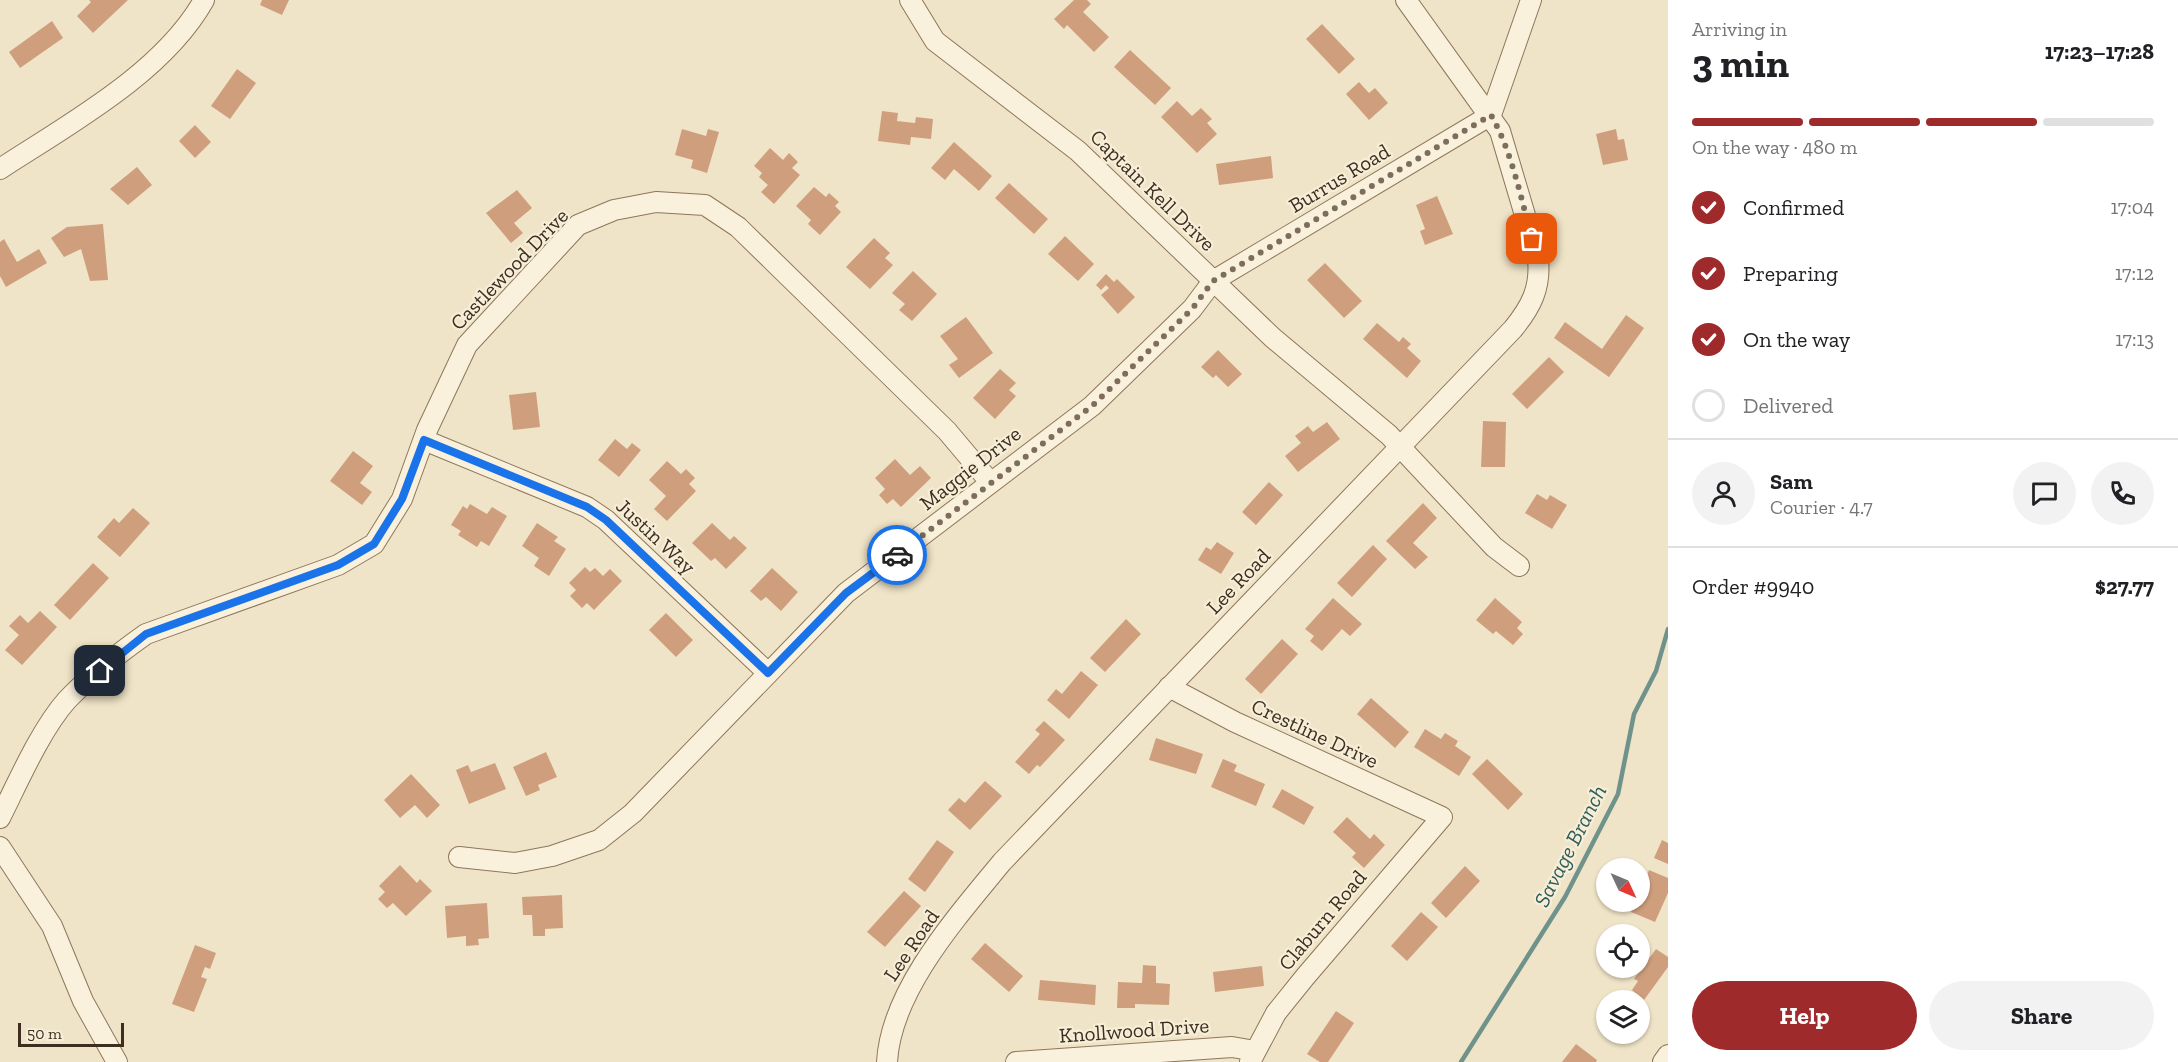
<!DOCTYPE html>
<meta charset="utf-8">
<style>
body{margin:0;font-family:"Zilla Slab",serif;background:#f2f2f2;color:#202124;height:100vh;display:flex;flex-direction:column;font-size:22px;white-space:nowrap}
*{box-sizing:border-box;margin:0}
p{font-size:20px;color:#757577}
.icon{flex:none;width:33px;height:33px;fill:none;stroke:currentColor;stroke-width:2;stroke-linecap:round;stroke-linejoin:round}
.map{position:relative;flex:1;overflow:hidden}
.drawer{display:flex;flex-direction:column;background:#fff;width:510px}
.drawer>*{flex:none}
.needle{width:39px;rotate:134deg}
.buttons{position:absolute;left:1596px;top:858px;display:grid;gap:12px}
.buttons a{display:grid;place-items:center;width:54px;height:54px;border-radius:50%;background:#fff;box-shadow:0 2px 4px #0004;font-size:30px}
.scale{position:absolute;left:18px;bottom:15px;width:106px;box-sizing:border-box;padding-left:6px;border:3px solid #3d2e20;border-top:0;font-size:16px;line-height:21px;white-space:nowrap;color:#3d2e20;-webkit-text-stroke:4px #f7eed8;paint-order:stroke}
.pin{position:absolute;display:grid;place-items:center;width:51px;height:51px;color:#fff;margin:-26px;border-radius:12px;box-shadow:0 3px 9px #0006}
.courier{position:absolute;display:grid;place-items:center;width:60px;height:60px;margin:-30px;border:4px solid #1a73e8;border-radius:50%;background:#fff;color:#222;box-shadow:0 2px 8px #0007}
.headline em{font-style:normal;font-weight:700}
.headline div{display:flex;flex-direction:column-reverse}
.headline{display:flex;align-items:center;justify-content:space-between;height:102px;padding:0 24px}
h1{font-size:39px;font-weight:700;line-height:45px}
.bar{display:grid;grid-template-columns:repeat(4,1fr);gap:9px 6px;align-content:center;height:72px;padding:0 24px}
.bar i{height:8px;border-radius:4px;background:#e0e0e0}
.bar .on{background:#9e2a2b}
.bar p{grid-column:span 4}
.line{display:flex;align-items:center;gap:15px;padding:0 24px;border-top:2px solid #e0e0e0}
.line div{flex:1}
.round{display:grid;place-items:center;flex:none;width:63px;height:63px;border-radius:32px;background:#f2f2f2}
ol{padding:0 24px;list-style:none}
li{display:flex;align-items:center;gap:18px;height:66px}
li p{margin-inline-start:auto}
li .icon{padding:6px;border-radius:50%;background:#9e2a2b;color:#fff;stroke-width:4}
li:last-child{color:#757577}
li i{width:33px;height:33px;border:3px solid #e0e0e0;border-radius:50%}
.button{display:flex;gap:12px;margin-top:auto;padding:12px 24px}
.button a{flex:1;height:69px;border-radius:36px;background:#9e2a2b;color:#fff;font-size:24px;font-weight:700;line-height:69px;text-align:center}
.button a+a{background:#f2f2f2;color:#202124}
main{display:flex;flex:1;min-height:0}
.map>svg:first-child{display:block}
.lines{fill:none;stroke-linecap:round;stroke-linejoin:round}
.stream{stroke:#6f938a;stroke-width:4.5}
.building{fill:#cf9f7d}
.minor-casing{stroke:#8d765c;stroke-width:22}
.minor{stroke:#faf1dc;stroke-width:20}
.done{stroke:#7c6e5b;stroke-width:6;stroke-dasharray:0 10.8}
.route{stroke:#1a73e8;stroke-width:8}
.labels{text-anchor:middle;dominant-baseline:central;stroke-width:4.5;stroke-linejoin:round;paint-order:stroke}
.street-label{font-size:21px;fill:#3d2e20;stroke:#f7eed8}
.water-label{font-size:22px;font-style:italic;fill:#2f5d5a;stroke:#f7eed8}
</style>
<main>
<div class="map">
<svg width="1668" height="1062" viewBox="0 0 1668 1062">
<rect width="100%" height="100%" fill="#f0e4c8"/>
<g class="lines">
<path class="stream" d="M1461,1062L1565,897L1618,794L1634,714L1656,671L1668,629"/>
</g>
<g class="building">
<path d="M89,0H128L93,33L77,16L91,2Z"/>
<path d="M262,0H289L282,15L260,5Z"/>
<path d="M1074,0H1087L1091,4L1083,12L1109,37L1094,52L1067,25L1064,29L1054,19Z"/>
<path d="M52,21L63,38L20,68L9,52Z"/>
<path d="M1322,24L1355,59L1339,74L1306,39Z"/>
<path d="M1130,50L1171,88L1155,105L1114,67Z"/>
<path d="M237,69L256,83L230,119L211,106Z"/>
<path d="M1359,82L1369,93L1375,88L1388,103L1369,120L1346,94Z"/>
<path d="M1177,101L1192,116L1201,108L1212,119L1207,123L1217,134L1197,153L1161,117Z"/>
<path d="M882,111L898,113L897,121L915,123L916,117L933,119L931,139L911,137L910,145L878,141Z"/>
<path d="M195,125L211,142L195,158L179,141Z"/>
<path d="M682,129L706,136L708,129L719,132L707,173L691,168L693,160L675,155Z"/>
<path d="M1616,129L1618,140L1624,139L1628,160L1603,165L1596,134Z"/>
<path d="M954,142L992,176L979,191L954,169L945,180L931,168Z"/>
<path d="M770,148L783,160L789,153L798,162L792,168L800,175L774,204L761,192L768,185L759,177L762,173L754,166Z"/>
<path d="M1271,156L1273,178L1219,185L1216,164Z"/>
<path d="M137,167L152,185L128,205L110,189Z"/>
<path d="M1009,183L1048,219L1034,234L995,198Z"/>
<path d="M814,187L826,197L829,193L839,202L835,206L841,212L820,235L808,224L811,220L796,206Z"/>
<path d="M517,190L532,208L514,223L523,233L511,243L486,213Z"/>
<path d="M1437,196L1453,234L1425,245L1420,231L1425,229L1416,205Z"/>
<path d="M103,224L108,280L90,281L81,249L64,257L51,238L67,227Z"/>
<path d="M1065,236L1094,264L1078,281L1048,254Z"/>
<path d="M874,238L890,253L885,258L893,265L870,289L846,267Z"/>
<path d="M4,239L17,262L39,249L47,263L6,287L0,276V242Z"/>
<path d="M1325,263L1362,301L1344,318L1307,280Z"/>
<path d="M913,271L937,294L912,321L899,310L905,304L892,293Z"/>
<path d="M1106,274L1114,282L1117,279L1135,297L1118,314L1101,295L1109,288L1106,285L1101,290L1096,285Z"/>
<path d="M1626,315L1644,328L1609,377L1554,338L1565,322L1602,349Z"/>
<path d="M966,317L993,353L959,378L949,365L958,359L940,336Z"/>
<path d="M1377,323L1399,342L1403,337L1411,344L1407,348L1421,361L1407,378L1363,339Z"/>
<path d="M1218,350L1242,374L1228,387L1216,375L1213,378L1201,367Z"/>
<path d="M1549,357L1564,372L1527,409L1512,394Z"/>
<path d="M1000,369L1016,383L1009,390L1016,396L995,419L973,398Z"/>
<path d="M536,392L540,427L513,430L509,395Z"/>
<path d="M1483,421L1506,422L1505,467H1481Z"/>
<path d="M1327,422L1340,439L1298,472L1285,456L1301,443L1295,436L1308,426L1313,432Z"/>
<path d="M615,439L627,449L632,443L641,450L619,477L598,460Z"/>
<path d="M353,451L373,466L360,483L372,492L362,505L330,481Z"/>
<path d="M895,459L910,475L920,466L931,478L901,507L893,499L887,504L879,495L885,489L875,478Z"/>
<path d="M667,461L681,474L686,469L695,478L689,484L696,491L667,521L654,509L666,496L649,480Z"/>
<path d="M1269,482L1283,495L1256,525L1242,512Z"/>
<path d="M1537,494L1547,500L1550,495L1567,505L1552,529L1525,513Z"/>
<path d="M1423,503L1437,518L1413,543L1428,557L1415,569L1386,541Z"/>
<path d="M470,504L487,514L492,507L507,516L489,546L481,541L477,547L458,535L461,531L451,525L463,506L467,509Z"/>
<path d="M133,508L150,523L120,557L97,537L114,518L119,523Z"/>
<path d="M537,523L558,537L554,541L566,549L549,576L534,566L539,558L522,546Z"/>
<path d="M712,523L730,540L734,536L747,548L726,569L715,558L711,561L692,543Z"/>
<path d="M1217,542L1234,553L1221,574L1198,560L1206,547L1211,550Z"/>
<path d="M1373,545L1387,559L1352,597L1337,583Z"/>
<path d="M93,563L109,578L70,620L54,605Z"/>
<path d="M585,567L590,572L595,568L603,576L610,569L622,581L594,610L587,603L582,608L570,596L576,590L569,583Z"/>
<path d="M772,568L798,592L781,611L766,597L761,601L750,591Z"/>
<path d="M1333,598L1362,624L1350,636L1342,629L1322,651L1310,641L1314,636L1305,629Z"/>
<path d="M1495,598L1522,622L1517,628L1523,634L1513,645L1496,631L1493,634L1476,620Z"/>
<path d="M40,611L57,627L22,665L5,650L19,635L9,626L20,615L28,623Z"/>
<path d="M666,613L693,640L676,657L649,630Z"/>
<path d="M1126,619L1141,634L1105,672L1090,658Z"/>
<path d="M1282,639L1298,654L1261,694L1245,679Z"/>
<path d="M1081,671L1098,685L1069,719L1047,700L1056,689L1062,694Z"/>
<path d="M1371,698L1409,732L1395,748L1357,714Z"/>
<path d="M1044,721L1065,740L1040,767L1037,765L1029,774L1015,762L1040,734L1035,730Z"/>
<path d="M1425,729L1441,739L1445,733L1458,741L1455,746L1471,757L1459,776L1414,747Z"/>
<path d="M1156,738L1203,754L1196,774L1149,760Z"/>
<path d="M546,752L557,777L538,785L540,790L526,796L513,767Z"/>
<path d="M1223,759L1237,765L1234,771L1265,784L1256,806L1211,787Z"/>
<path d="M1487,759L1523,794L1508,810L1472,774Z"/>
<path d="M495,763L506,789L469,804L456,770L468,765L471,772Z"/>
<path d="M411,774L440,805L427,818L415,805L400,818L384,800Z"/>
<path d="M985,781L1002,796L970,830L948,810L959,798L965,803Z"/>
<path d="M1282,789L1314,807L1304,825L1272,807Z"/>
<path d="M1347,817L1370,839L1374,834L1385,845L1364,868L1352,857L1356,853L1333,832Z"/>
<path d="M937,840L954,852L925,892L908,879Z"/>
<path d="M1662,840L1668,843V864L1654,858Z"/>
<path d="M400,865L417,883L420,879L432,891L406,916L393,903L387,908L378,899L385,892L379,886Z"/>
<path d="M1465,866L1480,881L1446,918L1431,903Z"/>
<path d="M1649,870L1668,878V893L1655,922L1631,912L1635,902H1640V892Z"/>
<path d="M904,891L921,906L885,947L867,932Z"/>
<path d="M562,895L563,928L545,929V936H533L532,915H523L522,897Z"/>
<path d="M487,903L489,938L478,939L479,945L466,946V936L447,938L445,906Z"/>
<path d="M1421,912L1438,927L1407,961L1391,946Z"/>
<path d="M985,943L1023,976L1009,992L971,959Z"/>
<path d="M195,945L216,953L210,969L205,967L201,977L207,979L194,1012L172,1004Z"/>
<path d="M1656,949L1668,957V967L1644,1000L1632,990L1638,981L1634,979Z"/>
<path d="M1143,965L1156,966V983L1170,984L1169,1005L1135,1004V1008H1117L1118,982L1142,983Z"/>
<path d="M1262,966L1264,986L1215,992L1213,972Z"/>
<path d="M1040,980L1096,985L1095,1005L1038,1000Z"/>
<path d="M1336,1011L1354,1023L1328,1062H1320L1307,1054Z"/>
<path d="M1576,1044L1597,1060L1596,1062H1562Z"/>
</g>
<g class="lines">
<defs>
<g id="minor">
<path d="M910,0L935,41L1078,151L1273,338L1389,435L1494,547L1519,566"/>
<path d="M1491,115L1531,0"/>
<path d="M0,169C69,124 163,73 204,0"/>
<path d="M424,440L587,507L606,520L768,673"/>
<path d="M1169,687L1235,722L1442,817L1305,977L1276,1013L1250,1062"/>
<path d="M0,818C18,782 41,729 67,700C90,676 119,653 146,634L338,565L374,544L402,499L427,430L467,345L578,225L614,210L656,202L705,205L738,227L947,431L990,482"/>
<path d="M0,847L52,926L83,1001L117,1062"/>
<path d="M459,857L515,863L552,856L599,840L633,813L846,593L1092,406L1192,309L1213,281L1491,115"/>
<path d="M887,1062C891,990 957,917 1002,862L1513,329C1531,307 1541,288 1538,259L1500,131L1406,0"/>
<path d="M1016,1062L1232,1047L1255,1051"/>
<path d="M1663,1062L1668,1055"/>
</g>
</defs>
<use href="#minor" class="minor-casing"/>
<use href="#minor" class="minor"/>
</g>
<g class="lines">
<path class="done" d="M897,555L1092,406L1192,309L1213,281L1491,115C1512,152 1521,198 1532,239"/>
<path class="route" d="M100,671L146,634L338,565L374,544L402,499L424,440L587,507L606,520L768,673L846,593L897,555"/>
</g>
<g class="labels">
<g class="street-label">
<text transform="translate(1339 178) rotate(-31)">Burrus Road</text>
<text transform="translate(1153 190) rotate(44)">Captain Kell Drive</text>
<text transform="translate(509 269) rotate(-46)">Castlewood Drive</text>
<text transform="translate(970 468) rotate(-38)">Maggie Drive</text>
<text transform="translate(656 536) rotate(43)">Justin Way</text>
<text transform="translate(1238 581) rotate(-46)">Lee Road</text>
<text transform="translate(1315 733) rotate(25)">Crestline Drive</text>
<text transform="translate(1322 920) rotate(-50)">Claburn Road</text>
<text transform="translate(911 945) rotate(-56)">Lee Road</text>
<text transform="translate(1134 1030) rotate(-4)">Knollwood Drive</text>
</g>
<g class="water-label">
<text transform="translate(1570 846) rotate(-63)">Savage Branch</text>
</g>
</g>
</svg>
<div class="buttons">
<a><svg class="needle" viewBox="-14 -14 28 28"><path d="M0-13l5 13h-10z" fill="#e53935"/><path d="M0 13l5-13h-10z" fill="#757577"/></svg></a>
<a><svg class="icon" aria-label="locate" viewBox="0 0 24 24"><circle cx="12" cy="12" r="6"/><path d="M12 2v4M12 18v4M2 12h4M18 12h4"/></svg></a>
<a><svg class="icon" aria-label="layers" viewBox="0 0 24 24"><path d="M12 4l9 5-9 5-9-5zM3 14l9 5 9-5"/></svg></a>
</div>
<div class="scale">50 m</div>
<div class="pin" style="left:1532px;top:239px;background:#ea580c"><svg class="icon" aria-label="bag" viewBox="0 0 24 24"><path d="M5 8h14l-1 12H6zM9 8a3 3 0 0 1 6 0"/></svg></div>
<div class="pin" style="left:100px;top:671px;background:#1f2937"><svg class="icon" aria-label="home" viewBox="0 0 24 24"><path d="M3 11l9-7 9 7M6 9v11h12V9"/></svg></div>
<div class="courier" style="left:897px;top:555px"><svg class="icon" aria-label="car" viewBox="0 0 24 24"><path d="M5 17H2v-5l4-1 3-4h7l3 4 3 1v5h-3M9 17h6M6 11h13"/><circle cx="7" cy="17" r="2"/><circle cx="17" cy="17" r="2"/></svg></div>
</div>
<section class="drawer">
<div class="headline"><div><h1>3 min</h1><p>Arriving in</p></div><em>17:23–17:28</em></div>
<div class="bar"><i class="on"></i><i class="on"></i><i class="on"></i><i></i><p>On the way · 480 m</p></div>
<ol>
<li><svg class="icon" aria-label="check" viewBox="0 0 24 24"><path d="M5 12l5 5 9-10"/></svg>Confirmed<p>17:04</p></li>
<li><svg class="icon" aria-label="check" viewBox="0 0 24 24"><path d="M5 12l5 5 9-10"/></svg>Preparing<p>17:12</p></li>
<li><svg class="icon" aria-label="check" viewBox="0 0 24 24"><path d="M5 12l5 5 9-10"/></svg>On the way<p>17:13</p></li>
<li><i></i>Delivered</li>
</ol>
<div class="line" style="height:108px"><a class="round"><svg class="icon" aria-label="person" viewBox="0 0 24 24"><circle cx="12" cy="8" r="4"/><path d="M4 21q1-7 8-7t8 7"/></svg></a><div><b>Sam</b><p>Courier · 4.7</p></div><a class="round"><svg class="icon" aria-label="chat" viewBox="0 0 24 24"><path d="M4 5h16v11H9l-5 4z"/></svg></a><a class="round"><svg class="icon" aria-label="phone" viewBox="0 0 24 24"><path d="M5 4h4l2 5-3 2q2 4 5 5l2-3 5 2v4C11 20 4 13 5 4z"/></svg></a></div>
<div class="line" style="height:78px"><div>Order #9940</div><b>$27.77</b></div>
<div class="button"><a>Help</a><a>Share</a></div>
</section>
</main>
